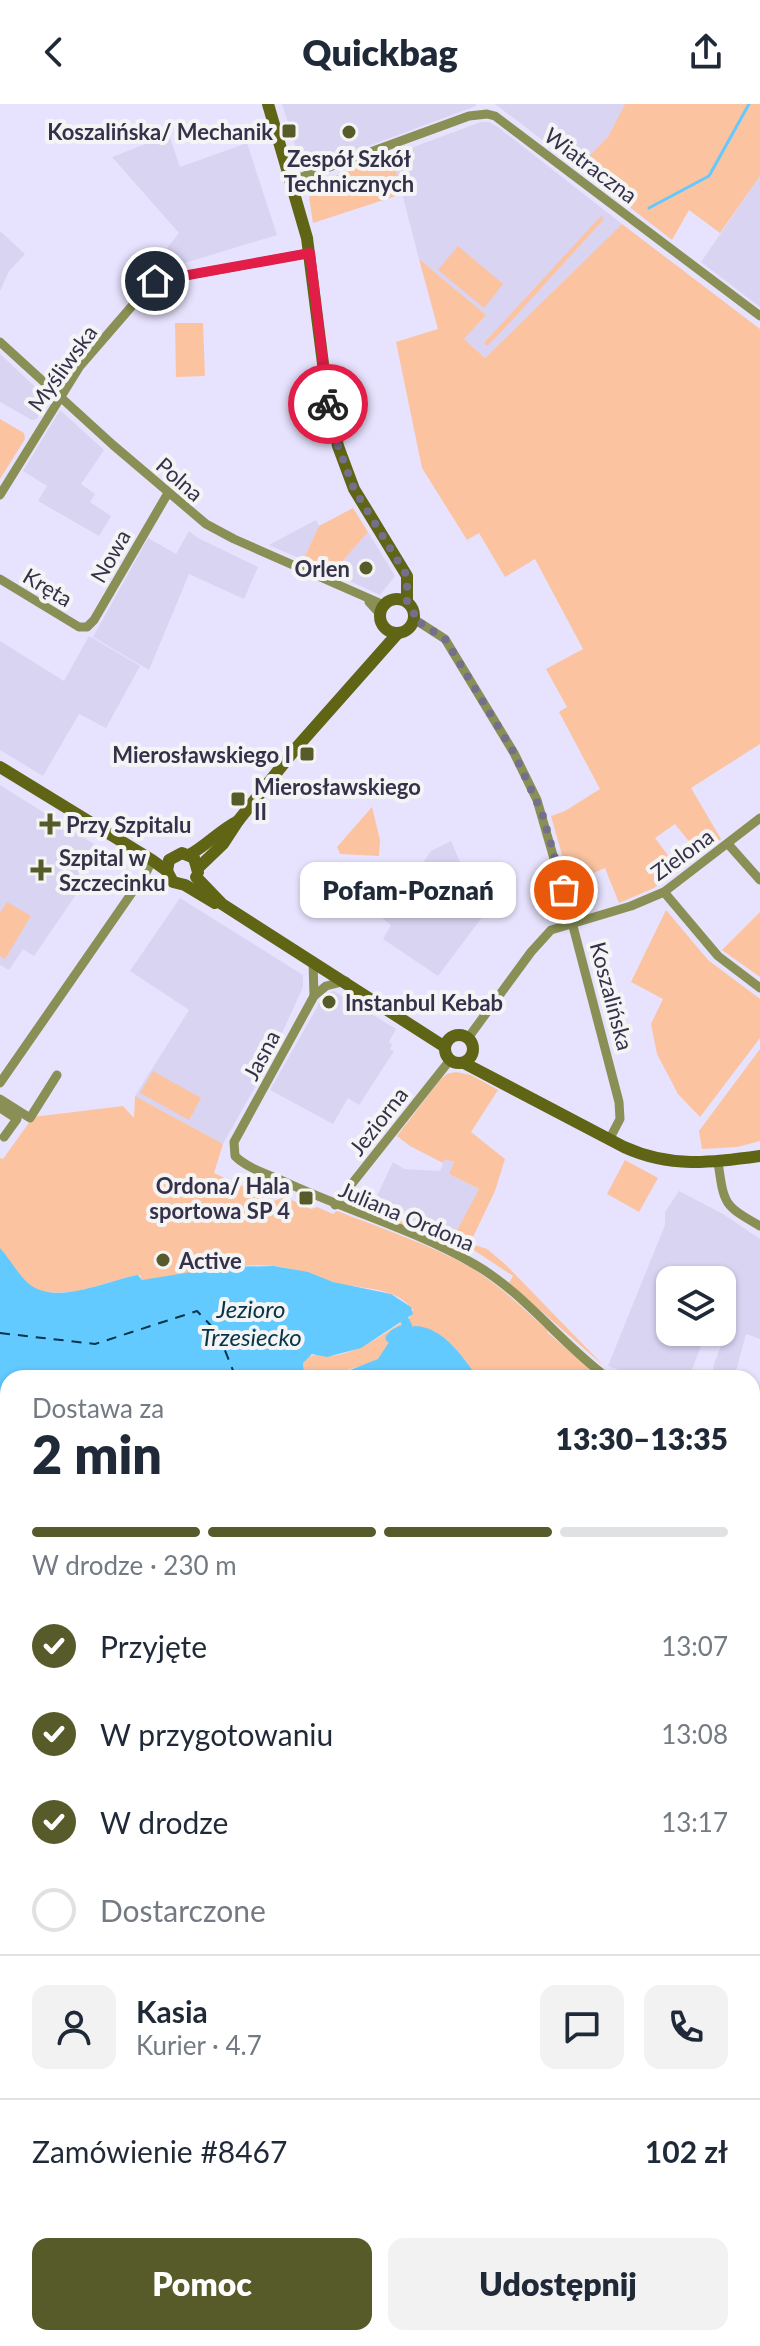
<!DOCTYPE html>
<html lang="pl">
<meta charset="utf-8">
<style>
body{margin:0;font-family:Lato,sans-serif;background:#f2f2f3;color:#1f2937;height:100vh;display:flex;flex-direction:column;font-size:30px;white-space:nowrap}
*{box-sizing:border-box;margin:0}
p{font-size:26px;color:#747a83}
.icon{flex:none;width:44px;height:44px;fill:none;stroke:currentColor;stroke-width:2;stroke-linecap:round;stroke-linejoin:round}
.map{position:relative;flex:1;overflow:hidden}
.panel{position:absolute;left:0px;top:1266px;width:760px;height:976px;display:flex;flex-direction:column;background:#fff;border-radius:24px 24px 0 0;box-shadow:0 2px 6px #0004}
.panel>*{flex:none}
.fabs{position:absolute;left:656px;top:1162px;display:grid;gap:16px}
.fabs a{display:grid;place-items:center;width:80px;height:80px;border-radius:16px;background:#fff;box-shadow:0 2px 6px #0004;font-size:40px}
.pin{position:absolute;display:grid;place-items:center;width:68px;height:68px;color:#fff;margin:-34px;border:4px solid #fff;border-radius:50%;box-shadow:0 2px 8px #0007}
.courier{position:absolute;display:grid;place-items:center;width:80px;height:80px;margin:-40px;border:6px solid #e11d48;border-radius:50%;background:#fff;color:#222;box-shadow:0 2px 10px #0007}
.bubble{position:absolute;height:56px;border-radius:16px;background:#fff;box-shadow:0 2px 6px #0004;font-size:26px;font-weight:800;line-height:56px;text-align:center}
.headline em{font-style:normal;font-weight:800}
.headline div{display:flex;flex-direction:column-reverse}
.headline{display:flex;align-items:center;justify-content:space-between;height:136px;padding:0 32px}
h1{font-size:52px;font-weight:800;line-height:60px}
.bar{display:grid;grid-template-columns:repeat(4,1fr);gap:12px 8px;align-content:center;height:96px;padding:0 32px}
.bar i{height:10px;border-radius:6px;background:#e0e1e3}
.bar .selected{background:#575b29}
.bar p{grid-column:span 4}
.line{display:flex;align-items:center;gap:20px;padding:0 32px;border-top:2px solid #e0e1e3}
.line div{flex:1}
.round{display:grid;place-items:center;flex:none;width:84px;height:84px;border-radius:16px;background:#f2f2f3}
ol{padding:0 32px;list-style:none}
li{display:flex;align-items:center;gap:24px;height:88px}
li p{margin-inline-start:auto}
li .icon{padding:8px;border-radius:50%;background:#575b29;color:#fff;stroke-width:4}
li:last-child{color:#747a83}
li i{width:44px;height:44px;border:4px solid #e0e1e3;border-radius:50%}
.button{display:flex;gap:16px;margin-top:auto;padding:16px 32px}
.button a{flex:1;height:92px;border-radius:16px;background:#575b29;color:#fff;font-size:32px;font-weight:800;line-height:92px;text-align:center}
.button a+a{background:#f2f2f3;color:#1f2937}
header{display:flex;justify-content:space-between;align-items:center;height:104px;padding:0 32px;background:#fff;font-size:36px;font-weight:800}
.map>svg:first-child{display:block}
.built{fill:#d9d4f2}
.green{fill:#fbc3a0}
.water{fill:#63caff}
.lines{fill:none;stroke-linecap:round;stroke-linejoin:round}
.stream{stroke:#63caff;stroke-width:3}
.canal{stroke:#63caff;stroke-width:9}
.ferry{stroke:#05354a;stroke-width:2;stroke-dasharray:10 8;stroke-linecap:butt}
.street{stroke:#8a9055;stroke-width:9}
.secondary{stroke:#606516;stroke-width:12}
.done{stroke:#746f8a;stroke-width:8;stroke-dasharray:0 14.4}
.route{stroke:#e11d48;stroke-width:10}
.poi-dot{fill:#575b29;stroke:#f4f4f4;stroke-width:3}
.labels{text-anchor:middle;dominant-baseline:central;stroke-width:8;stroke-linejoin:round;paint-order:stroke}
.poi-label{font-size:22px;font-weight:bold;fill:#36314b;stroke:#f4f4f4;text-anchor:start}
.street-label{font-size:22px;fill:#36314b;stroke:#f4f4f4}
.water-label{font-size:24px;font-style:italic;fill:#05354a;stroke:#f4f4f4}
</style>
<header><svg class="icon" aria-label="back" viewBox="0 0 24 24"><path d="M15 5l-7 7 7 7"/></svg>Quickbag<svg class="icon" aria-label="share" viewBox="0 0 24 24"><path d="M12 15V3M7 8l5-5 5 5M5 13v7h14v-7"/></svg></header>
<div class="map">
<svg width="760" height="2242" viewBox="0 0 760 2242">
<rect width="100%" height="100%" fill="#e7e3fe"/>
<g class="built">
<path d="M282,0H476V2L317,61L299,53Z"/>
<path d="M495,0H625L608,33L578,63Z"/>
<path d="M481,18H489L498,23L622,120L485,254L464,235L486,211L419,155L392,51Z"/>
<path d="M169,31L180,63L247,39L277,131L145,171L179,129L112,53Z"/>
<path d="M760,72V203L701,158Z"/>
<path d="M0,127L25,150L9,167L0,187Z"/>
<path d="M0,250L48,295L37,315L32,316L0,298Z"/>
<path d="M60,306L104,346L81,380L95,390L90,398L111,412L99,432L38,397L47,382L23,367Z"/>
<path d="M316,416L319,422L303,456L269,441Z"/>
<path d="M189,427L198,434L258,463L244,495L189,470L149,566L93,533L148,434L176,450Z"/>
<path d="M368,428L395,472L380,491L332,469Z"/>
<path d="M89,532L140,562L106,624L79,610L43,672L0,646V537L64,577Z"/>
<path d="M0,681L94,740L77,774L84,779L34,852L23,845L9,866L0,861Z"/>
<path d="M451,737L483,812L438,872L383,835L391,821L383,815L431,747Z"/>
<path d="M180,794L303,871V883L268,960L223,1040L135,992L189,906L130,867Z"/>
<path d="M334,887L396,925L389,938L392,940L390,945L394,947L359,1001L348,994L333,1020L270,986L324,891Z"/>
<path d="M445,1054L454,1058L449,1070L479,1085L455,1130L379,1104L377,1092L393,1058L404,1065L440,1067Z"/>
<path d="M679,1087L723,1110L760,1135V1235L746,1230L734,1274H712L714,1260L728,1224L722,1221V1176H670V1228H706L689,1274H642L608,1262L665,1121V1108Z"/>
</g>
<g class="green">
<path d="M625,0H760V72L720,129L689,106L672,136L578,63L608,33Z"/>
<path d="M392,51L402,90L313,119L309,93L319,78Z"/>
<path d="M601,112L604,115L503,226L487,242L484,239Z"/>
<path d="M622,120L760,225V640L691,684L721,735L699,750L675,720L655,734L679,766L654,784L619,799L605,764L570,779L551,712L565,707L600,685L559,608L567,603L546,565L583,545L535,455L505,473L479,429L467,436L422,364L396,238L438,225L419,155L486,211L464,235L485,254Z"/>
<path d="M458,142L503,180L484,204L438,166Z"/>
<path d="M175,219H203L205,272L176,273Z"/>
<path d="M0,315L24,329L25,335L0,375Z"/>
<path d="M353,404L368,428L332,469L303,456L319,422Z"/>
<path d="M372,703L380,736L379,752L340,750L337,743Z"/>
<path d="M7,798L31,812L5,855L0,852V809Z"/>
<path d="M666,806L708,856L760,895V934L700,1013L678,990L657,950L651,920L663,895L631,878Z"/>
<path d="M760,808V873L722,846Z"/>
<path d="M760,945V1037L737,1043L702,1045L699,1027Z"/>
<path d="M153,967L201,994L189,1016L140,989Z"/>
<path d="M456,968L471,971L498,986L471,1028L505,1055L495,1087L472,1135L455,1130L479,1085L449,1070L454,1058L445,1055L443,1059L410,1042L397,1032L440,976L447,970Z"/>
<path d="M135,992L223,1040L214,1069L274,1097L285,1093L311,1105L317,1103L333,1110L337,1107C383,1125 432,1141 475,1166C501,1183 524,1205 547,1226V1228L600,1274H478C460,1249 437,1217 403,1224C395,1234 387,1247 378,1255C371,1261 362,1262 353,1264C336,1268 322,1282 304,1268L303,1259C313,1245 324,1254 338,1251C365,1245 386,1228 409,1214L413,1206C398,1185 369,1185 346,1181C322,1177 301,1165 275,1162C229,1158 186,1173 142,1176L140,1171L132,1172L75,1188L0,1190V1054L3,1055L33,1013L123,1002L134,1014Z"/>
<path d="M625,1056L658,1074L639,1108L607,1090Z"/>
<path d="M383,1112L487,1145L505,1160L604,1262L509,1179L513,1172L469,1143L464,1149L382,1114Z"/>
<path d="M0,2095L8,2100V2234H197L193,2242H0Z"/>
</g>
<g class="water">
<path d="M0,1144C10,1155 17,1169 28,1179C54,1203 108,1176 138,1171L142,1176L223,1163L274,1162L308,1168L333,1178L391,1190L411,1203L413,1210L361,1244L327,1253L312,1250L303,1259L304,1268L315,1274H8V2100L0,2095Z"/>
<path d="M415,1222C443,1223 463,1253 478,1274H330L378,1255L395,1229Z"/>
<path d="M752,1384L760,1386V2242H193L197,2234H752Z"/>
</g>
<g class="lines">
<path class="stream" d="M649,104L709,72L749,0"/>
<path class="canal" d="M390,1234L395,1229L408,1223L405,1217"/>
<g class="ferry">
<path d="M0,1229L95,1240L197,1207L218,1229L236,1274"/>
<path d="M752,1484H760"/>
<path d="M0,1971L8,1973"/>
<path d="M752,2054L760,2050"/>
<path d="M341,2234L346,2242"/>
<path d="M535,2242L541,2234"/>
</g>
<g class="street">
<path d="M291,77L469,12L487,10L495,12L760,212"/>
<path d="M0,238L113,341L206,420L234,435L384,501"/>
<path d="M0,391L80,262L151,180L167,175L310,149"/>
<path d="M0,475L79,523H87L94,516L168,389"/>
<path d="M369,498L380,510"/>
<path d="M414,515L445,535L514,649L537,696L568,803L619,998L620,1015L609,1036"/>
<path d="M728,740L760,776"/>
<path d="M664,788L718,852L760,884"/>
<path d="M313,857L314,892"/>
<path d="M346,877L326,882L314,892L234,1038L235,1052C247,1064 267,1070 283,1077C345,1106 414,1125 474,1160C525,1189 561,1240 608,1274"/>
<path d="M468,934L531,848L551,826L631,802L664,788L760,714"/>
<path d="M0,979L147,767L152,756"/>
<path d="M0,995L30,1014L57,971"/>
<path d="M0,1004L17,1015L4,1033"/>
<path d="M718,1058C724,1100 723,1101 760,1122"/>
<path d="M335,1101L450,956"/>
<path d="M752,1309L760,1310"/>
</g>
<g class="secondary">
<path d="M268,0L307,134L328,299L338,342L354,385L407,472V498"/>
<circle cx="397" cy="512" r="17"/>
<path d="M0,663L152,756L167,767L173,778L185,781L215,799"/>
<path d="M189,751C207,741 220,726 238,717"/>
<path d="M198,764L223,740L238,717L297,643L398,529"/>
<path d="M167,767L169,756L182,749L194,754L198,768"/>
<path d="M196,773L222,800L445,943"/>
<circle cx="459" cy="945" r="14"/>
<path d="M464,959L624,1043C670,1064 711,1059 760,1052"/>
</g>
</g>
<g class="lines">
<path class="done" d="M328,300L338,342L354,385L407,472V498L414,509V515L445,535L514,649L542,709L564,786"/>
<path class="route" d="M155,177L310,149L328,300"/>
</g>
<g class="poi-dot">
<rect x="281" y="19" width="16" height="16" rx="4"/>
<circle cx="349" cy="28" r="8"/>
<circle cx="366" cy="464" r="8"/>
<rect x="299" y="642" width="16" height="16" rx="4"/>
<rect x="230" y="687" width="16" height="16" rx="4"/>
<path d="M46 708h8v8h8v8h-8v8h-8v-8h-8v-8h8z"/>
<path d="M37 754h8v8h8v8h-8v8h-8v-8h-8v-8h8z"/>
<circle cx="329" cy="898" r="8"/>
<rect x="298" y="1086" width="16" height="16" rx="4"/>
<circle cx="163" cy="1156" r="8"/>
</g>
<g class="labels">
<g class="poi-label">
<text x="273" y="27" text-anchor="end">Koszalińska/ Mechanik</text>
<text x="349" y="54" text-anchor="middle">Zespół Szkół<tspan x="349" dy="25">Technicznych</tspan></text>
<text x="350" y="464" text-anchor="end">Orlen</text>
<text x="291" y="650" text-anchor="end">Mierosławskiego I</text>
<text x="254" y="682">Mierosławskiego<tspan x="254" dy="25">II</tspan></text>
<text x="66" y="720">Przy Szpitalu</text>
<text x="59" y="753">Szpital w<tspan x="59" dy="25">Szczecinku</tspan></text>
<text x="345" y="898">Instanbul Kebab</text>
<text x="290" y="1081" text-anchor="end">Ordona/ Hala<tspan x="290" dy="25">sportowa SP 4</tspan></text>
<text x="179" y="1156">Active</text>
</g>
<g class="street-label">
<text transform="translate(591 61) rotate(37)">Wiatraczna</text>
<text transform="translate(62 264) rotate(-54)">Myśliwska</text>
<text transform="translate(180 375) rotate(41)">Polna</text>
<text transform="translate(110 452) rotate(-60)">Nowa</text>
<text transform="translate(48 483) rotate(31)">Kręta</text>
<text transform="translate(682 750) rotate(-36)">Zielona</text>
<text transform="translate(612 892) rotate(75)">Koszalińska</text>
<text transform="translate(261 951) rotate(-62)">Jasna</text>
<text transform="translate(378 1017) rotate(-52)">Jeziorna</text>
<text transform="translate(407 1112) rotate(23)">Juliana Ordona</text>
</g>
<g class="water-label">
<text x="251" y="1204">Jezioro<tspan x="251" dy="28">Trzesiecko</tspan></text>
</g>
</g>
</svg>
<div class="fabs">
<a><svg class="icon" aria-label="layers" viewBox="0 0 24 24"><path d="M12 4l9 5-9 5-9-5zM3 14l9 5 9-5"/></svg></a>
</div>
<div class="pin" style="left:564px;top:786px;background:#ea580c"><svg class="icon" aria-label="bag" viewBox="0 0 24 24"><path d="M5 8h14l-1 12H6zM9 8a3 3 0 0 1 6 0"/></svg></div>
<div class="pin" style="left:155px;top:177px;background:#1f2937"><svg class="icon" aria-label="home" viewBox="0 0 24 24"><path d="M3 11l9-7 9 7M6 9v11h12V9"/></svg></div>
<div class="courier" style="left:328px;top:300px"><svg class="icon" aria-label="bike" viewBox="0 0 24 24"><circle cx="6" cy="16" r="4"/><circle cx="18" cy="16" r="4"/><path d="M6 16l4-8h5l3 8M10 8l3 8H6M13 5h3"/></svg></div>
<div class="bubble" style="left:300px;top:758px;width:216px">Pofam-Poznań</div>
<section class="panel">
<div class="headline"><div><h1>2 min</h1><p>Dostawa za</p></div><em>13:30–13:35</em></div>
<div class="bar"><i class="selected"></i><i class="selected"></i><i class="selected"></i><i></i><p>W drodze · 230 m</p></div>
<ol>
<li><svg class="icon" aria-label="check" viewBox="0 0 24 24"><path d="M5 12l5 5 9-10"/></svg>Przyjęte<p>13:07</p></li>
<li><svg class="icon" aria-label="check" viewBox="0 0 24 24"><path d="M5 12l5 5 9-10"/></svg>W przygotowaniu<p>13:08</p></li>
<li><svg class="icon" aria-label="check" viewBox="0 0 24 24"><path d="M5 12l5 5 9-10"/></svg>W drodze<p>13:17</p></li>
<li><i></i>Dostarczone</li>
</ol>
<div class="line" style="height:144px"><a class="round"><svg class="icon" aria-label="person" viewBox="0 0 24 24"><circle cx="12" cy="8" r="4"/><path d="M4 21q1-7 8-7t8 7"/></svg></a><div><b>Kasia</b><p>Kurier · 4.7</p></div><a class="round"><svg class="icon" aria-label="chat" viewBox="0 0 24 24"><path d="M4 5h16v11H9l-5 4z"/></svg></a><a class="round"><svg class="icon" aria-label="phone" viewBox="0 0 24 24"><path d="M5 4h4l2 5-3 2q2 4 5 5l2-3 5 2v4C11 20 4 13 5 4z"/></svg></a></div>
<div class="line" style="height:104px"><div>Zamówienie #8467</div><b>102 zł</b></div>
<div class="button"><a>Pomoc</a><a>Udostępnij</a></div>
</section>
</div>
